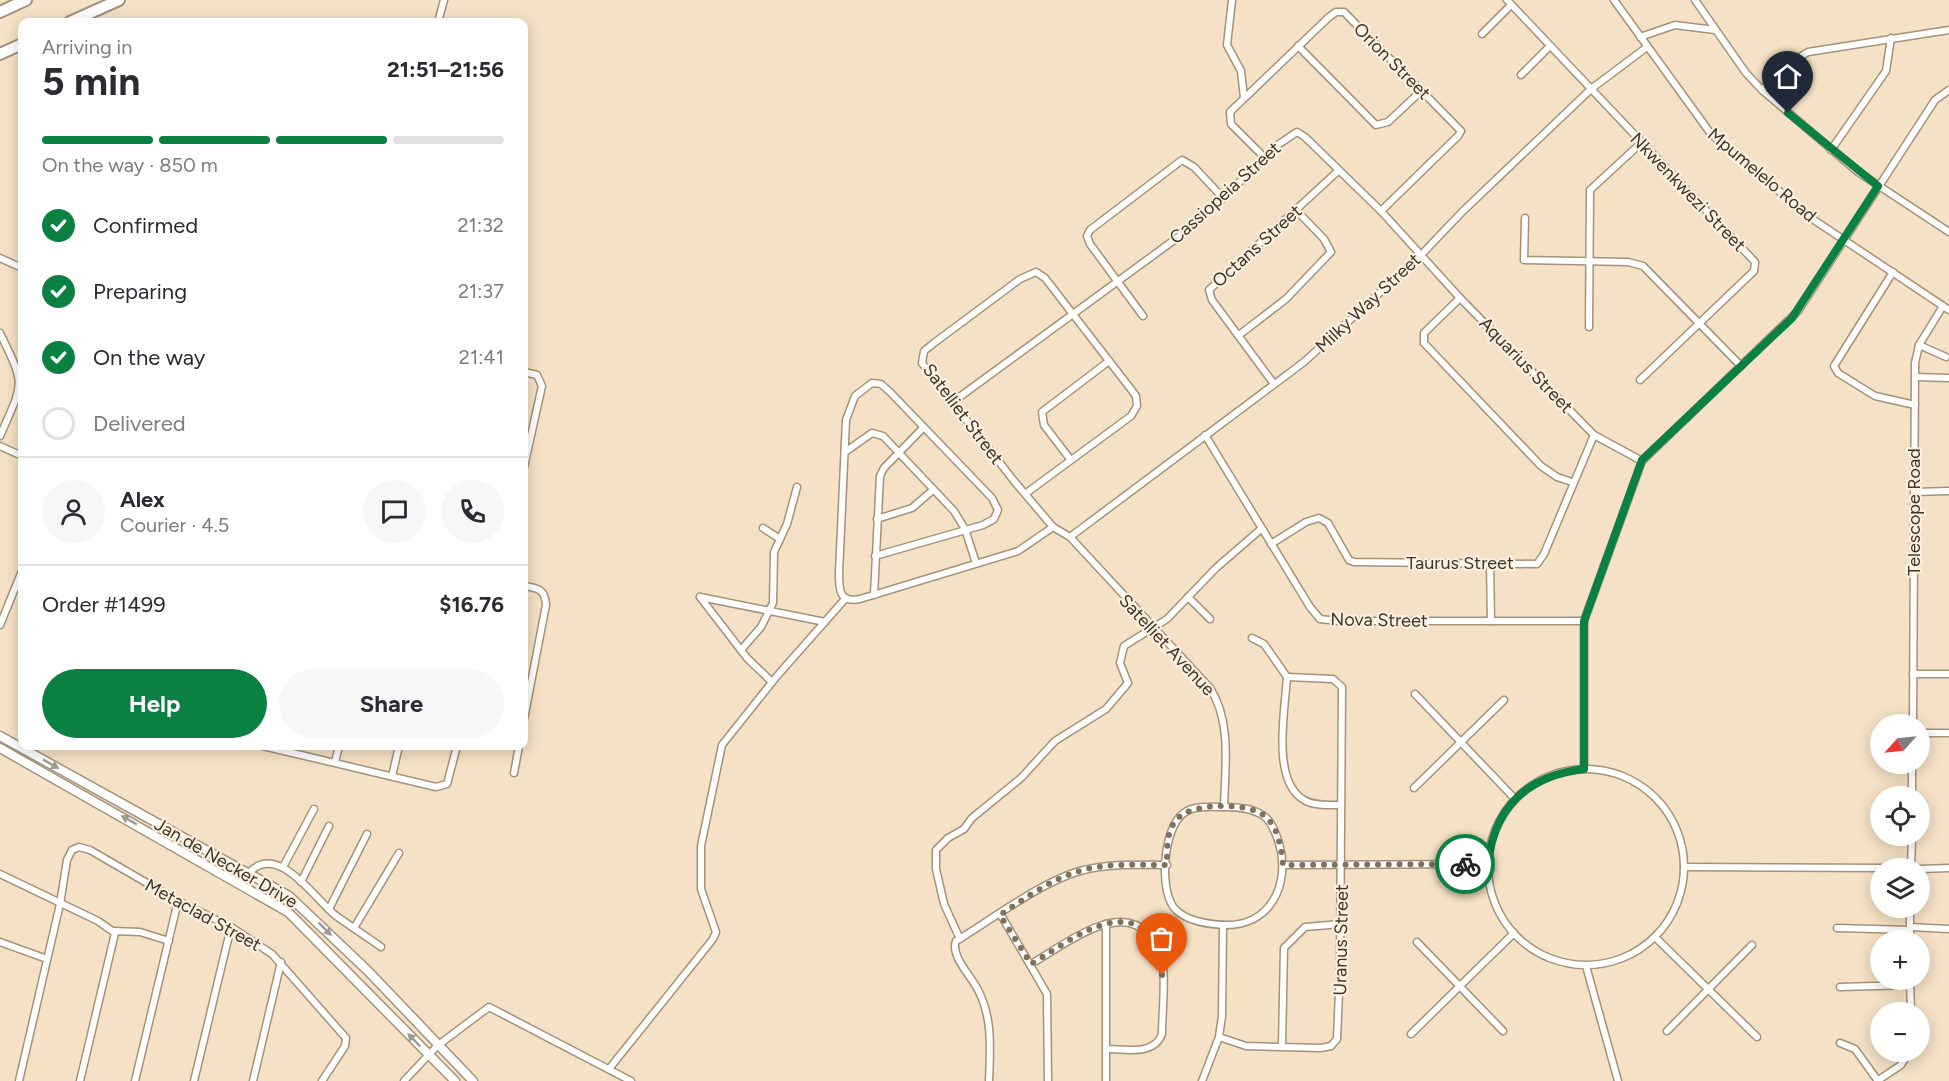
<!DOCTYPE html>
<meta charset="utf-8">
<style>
body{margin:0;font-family:Figtree,sans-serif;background:#f7f7f7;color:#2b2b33;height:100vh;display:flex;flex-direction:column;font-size:22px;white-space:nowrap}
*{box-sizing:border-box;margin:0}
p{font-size:20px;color:#7c7c81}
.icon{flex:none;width:33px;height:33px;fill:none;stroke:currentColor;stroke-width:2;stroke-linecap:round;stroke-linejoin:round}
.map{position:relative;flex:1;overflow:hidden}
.side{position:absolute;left:18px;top:18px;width:510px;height:732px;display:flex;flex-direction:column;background:#fff;border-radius:12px;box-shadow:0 3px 15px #0003}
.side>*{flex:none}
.needle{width:39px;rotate:243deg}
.fabs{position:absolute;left:1870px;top:714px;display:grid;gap:12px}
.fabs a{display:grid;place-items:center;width:60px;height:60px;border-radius:50%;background:#fff;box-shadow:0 3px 15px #0003;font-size:30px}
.pin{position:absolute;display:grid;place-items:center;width:51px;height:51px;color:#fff;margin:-62px -26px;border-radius:50% 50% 50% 0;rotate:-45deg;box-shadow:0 0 6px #0007}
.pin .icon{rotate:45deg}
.courier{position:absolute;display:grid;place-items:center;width:60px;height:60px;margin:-30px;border:4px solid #0b8043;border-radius:50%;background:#fff;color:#222;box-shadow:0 2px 8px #0007}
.summary em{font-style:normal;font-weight:700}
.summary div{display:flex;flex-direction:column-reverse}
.summary{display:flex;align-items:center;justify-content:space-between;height:102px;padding:0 24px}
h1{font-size:39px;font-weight:700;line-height:45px}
.bar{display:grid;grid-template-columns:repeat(4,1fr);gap:9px 6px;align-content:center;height:72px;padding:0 24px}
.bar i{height:8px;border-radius:4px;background:#e1e1e2}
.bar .active{background:#0b8043}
.bar p{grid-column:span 4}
.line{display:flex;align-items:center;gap:15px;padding:0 24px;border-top:2px solid #e1e1e2}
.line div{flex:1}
.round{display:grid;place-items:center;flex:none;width:63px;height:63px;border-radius:32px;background:#f7f7f7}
ol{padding:0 24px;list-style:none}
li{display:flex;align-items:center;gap:18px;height:66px}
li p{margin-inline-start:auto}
li .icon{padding:6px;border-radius:50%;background:#0b8043;color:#fff;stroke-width:4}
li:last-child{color:#7c7c81}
li i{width:33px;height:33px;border:3px solid #e1e1e2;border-radius:50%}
.primary-button{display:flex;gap:12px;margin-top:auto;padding:12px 24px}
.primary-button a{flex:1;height:69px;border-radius:36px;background:#0b8043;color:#fff;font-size:24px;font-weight:700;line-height:69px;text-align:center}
.primary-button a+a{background:#f7f7f7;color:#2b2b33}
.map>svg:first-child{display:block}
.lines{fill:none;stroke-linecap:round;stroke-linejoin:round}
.street-casing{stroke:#a59278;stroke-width:9}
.secondary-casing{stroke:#a59278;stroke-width:11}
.highway-casing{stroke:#a59278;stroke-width:14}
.street{stroke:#fff;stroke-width:6}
.secondary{stroke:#fff;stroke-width:8}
.highway{stroke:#fff;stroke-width:10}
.oneway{fill:#9e9a94}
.done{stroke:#7d7160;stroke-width:6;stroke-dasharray:0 10.8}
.route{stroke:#0b8043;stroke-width:8}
.labels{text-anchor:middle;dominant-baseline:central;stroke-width:4.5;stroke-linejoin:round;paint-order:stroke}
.street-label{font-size:18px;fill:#3d352a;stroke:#fcefdf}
</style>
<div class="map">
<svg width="1949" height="1081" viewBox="0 0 1949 1081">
<rect width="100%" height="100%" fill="#f5e1c5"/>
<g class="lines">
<defs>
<g id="street">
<path d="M1232,0L1227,45L1241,71L1244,98"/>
<path d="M1507,0L1755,262L1754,271L1640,380"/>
<path d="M1614,0L1711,134L1811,218L1949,310"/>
<path d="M1695,0L1746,73L1762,90L1858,172L1949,232"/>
<path d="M438,22L444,0"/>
<path d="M1482,34L1511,5"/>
<path d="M1640,37L1675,25L1715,30"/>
<path d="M1298,46L1376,125L1388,122L1420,92"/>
<path d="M1521,75L1550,46"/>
<path d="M1762,90L1785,66L1808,52L1949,30"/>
<path d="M1831,150L1886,71L1891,38"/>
<path d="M1265,158L1231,124L1230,112L1329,17L1336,12H1344L1461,131L1458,136L1381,211"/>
<path d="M1525,218L1524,260L1628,262L1643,266L1741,366"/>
<path d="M0,258L22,268"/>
<path d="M1893,272L1834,366L1838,373L1875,396L1915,405"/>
<path d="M1460,298L1424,333V343L1541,466L1557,477L1572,482"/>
<path d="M1143,316L1090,244L1087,236L1090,230L1182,160L1194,167L1223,198"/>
<path d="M1589,327L1590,190L1641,143"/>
<path d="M0,333C26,387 24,381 0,436"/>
<path d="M1239,335L1286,299L1331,252L1324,239L1297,211"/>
<path d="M1919,345L1946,357"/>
<path d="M524,372L537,375L542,386L524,467"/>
<path d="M1915,377L1949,378"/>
<path d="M1274,384L1212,300L1209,290L1338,171"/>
<path d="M954,401L1181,235L1223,198L1279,144L1297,132L1305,137L1381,211L1460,298L1594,435L1642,461"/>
<path d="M1205,435L1310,607L1320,619L1338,621H1584"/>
<path d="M0,446L22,456"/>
<path d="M845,452L872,433L883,436L954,511L965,529L976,563"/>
<path d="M1070,459L1044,425L1042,412L1109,361"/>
<path d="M1914,492L1949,491"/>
<path d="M1025,494L1131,416L1137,406L1136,396L1130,388L1045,278L1036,272L1020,279L934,343L924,351L922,363L1014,481L1053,527L1070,537L1210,688C1232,722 1225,768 1224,807"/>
<path d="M877,519L912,508L933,490"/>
<path d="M763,528L780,539"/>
<path d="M1070,537L1304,362L1421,255L1462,212L1591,89L1647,47"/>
<path d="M1271,544L1306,522L1319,518L1328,523L1349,560L1354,562L1537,564L1544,554L1594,435"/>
<path d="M875,556L983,525L994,519L998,510L992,498L890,392L881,384L872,383L855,396L846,420L839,573C839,590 839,603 860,599L1018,551L1053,527"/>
<path d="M1490,563L1491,621"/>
<path d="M524,586C538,588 545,589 546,605L524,719"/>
<path d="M874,595L880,476L884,468L923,428"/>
<path d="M700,597L825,622"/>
<path d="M700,597L747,658L772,682"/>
<path d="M1188,597L1210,619"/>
<path d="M0,625L22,571"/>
<path d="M1252,638L1264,644L1287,677"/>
<path d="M741,650L761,627L773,603L774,552L787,524L797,487"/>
<path d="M1913,674H1949"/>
<path d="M1287,677C1285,710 1271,781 1304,800C1314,806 1329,805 1340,805"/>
<path d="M1415,694L1515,799"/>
<path d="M1913,724L1915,363L1919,345L1943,306"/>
<path d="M1920,733H1949"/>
<path d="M263,746L436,787L447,784L457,746"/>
<path d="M335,762L339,746"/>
<path d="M1912,764V796"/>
<path d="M1584,769V621L1642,461L1798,311L1935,100L1949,90"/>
<circle cx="1586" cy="867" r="98"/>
<path d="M514,773L519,746"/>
<path d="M392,776L399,746"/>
<path d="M1414,788L1504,700"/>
<path d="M1224,807C1238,807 1252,808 1264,816C1272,822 1276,834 1279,843C1291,885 1270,927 1223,925C1208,924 1187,921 1176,910C1158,893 1163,827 1184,813C1194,805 1212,807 1224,807Z"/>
<path d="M1283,865L1488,864"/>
<path d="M283,867L314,809"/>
<path d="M1684,867L1887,868"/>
<path d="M1911,868L1912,836"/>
<path d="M1920,869L1949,868"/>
<path d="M249,873C277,841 315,899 335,915C350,926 366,936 381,947"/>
<path d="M0,874L98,921L115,933L80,1081"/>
<path d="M301,882L329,826"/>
<path d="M329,909L367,834"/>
<path d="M1001,915L1047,994L1048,1081"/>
<path d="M1910,927L1949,929"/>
<path d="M354,928L399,853"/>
<path d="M1837,928L1910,930"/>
<path d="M113,931L140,932L169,941"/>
<path d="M1655,937L1757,1037"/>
<path d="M960,939L944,904L936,869V850L948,838L964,829L972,818L1021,778L1055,741L1106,709L1128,683L1120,663L1124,646L1167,619L1216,568L1261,529"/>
<path d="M1910,940V908"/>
<path d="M0,942L47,959"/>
<path d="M1417,942L1503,1031"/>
<path d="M1031,964C1060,948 1116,901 1147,933C1152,938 1158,943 1160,951C1167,972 1162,1011 1162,1034C1154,1056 1126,1049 1107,1049"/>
<path d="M1586,966L1618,1081"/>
<path d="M1910,980L1911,1012"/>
<path d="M1840,987L1910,985"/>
<path d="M1667,1031L1752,945"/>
<path d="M1411,1034L1514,933"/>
<path d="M1219,1037L1246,1046L1321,1048L1331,1046L1337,1039L1340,970L1342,687L1333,679L1287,677"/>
<path d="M1840,1043L1855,1049L1878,1081"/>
<path d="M1282,1046L1284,948L1305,927L1341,924"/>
<path d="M609,1069L713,939L716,932L701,889V846L722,745L777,676L845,599"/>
<path d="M19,1081L60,904L67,860L72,850L79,847L90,850L178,901L231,927L272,954L346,1038L345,1046L322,1081"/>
<path d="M135,1081L178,901"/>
<path d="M194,1081L231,927"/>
<path d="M253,1081L281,962"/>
<path d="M404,1081L437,1046L489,1007L631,1081"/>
<path d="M989,1081C990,1050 993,1018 978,990C972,977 950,956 956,941C991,920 1045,879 1084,870C1111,863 1139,865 1167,865"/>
<path d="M1106,1081V924"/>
<path d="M1202,1081L1219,1037L1222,1016L1223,925"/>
<path d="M1877,1081L1901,1065L1909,1052"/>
</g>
<g id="secondary">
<path d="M0,736L289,896L368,971L473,1081"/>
<path d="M0,748L288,912L455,1081"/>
</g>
<g id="highway">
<path d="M0,12L26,0"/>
<path d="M70,22L119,0"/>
<path d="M0,54L22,44"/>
</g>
</defs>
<use href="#street" class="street-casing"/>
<use href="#secondary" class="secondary-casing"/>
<use href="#highway" class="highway-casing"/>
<use href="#street" class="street"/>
<use href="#secondary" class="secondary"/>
<use href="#highway" class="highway"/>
</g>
<defs><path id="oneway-solid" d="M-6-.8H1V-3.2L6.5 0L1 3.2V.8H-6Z" transform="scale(1.5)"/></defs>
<g class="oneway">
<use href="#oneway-solid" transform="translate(51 764) rotate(29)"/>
<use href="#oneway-solid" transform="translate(129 820) rotate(-151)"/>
<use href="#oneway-solid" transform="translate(325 929) rotate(45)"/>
<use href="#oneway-solid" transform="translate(414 1040) rotate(-134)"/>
</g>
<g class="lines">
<path class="done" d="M1162,975C1162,956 1160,947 1147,933C1116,901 1061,947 1031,964L1000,915C1025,898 1053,878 1083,870C1109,863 1139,865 1167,865C1167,850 1166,833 1176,820C1191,802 1250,801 1267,818C1279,830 1281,849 1283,865L1465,864"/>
<path class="route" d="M1465,864H1488C1494,807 1527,776 1584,769V621L1642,460L1792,318L1878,186L1788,113"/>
</g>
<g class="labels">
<g class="street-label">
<text transform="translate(1392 61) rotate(45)">Orion Street</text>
<text transform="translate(1762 175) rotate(40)">Mpumelelo Road</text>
<text transform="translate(1688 192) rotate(46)">Nkwenkwezi Street</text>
<text transform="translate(1225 193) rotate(-42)">Cassiopeia Street</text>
<text transform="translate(1257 246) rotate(-42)">Octans Street</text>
<text transform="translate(1368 303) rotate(-43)">Milky Way Street</text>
<text transform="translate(1526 365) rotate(46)">Aquarius Street</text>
<text transform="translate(963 414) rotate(53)">Satelliet Street</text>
<text transform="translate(1914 512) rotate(-90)">Telescope Road</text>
<text x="1460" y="563">Taurus Street</text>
<text transform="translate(1379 620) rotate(1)">Nova Street</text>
<text transform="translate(1167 645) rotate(47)">Satelliet Avenue</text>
<text transform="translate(226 863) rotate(30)">Jan de Necker Drive</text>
<text transform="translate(203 915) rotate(29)">Metaclad Street</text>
<text transform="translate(1341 940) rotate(-89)">Uranus Street</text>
</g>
</g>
</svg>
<div class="fabs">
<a><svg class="needle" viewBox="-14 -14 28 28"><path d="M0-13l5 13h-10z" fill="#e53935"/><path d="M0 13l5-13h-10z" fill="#7c7c81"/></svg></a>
<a><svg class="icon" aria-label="locate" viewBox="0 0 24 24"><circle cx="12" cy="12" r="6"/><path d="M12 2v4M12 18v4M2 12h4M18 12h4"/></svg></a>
<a><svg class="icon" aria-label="layers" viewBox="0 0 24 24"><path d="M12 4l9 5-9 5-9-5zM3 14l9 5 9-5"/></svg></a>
<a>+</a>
<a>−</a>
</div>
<div class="pin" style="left:1162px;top:975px;background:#ea580c"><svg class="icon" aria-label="bag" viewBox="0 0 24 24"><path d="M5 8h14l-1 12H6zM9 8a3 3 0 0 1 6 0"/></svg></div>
<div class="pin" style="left:1788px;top:113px;background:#1f2937"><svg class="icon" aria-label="home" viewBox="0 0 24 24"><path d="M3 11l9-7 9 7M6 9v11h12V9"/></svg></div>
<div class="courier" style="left:1465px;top:864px"><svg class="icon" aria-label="bike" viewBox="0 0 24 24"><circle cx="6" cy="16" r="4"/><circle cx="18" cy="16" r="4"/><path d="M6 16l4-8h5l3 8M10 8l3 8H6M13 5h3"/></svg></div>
<section class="side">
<div class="summary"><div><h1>5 min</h1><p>Arriving in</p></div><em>21:51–21:56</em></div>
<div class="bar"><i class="active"></i><i class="active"></i><i class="active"></i><i></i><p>On the way · 850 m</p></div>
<ol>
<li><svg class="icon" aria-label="check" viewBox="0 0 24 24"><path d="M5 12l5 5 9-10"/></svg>Confirmed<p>21:32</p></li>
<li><svg class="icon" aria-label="check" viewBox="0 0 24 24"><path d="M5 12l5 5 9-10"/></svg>Preparing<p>21:37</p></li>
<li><svg class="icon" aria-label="check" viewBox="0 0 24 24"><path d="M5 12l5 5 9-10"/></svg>On the way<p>21:41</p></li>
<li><i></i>Delivered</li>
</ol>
<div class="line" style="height:108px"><a class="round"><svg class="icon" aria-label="person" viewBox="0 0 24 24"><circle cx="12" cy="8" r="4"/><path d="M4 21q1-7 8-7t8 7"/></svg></a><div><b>Alex</b><p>Courier · 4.5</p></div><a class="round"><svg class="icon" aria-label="chat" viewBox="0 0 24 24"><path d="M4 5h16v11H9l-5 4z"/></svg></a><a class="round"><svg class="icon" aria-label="phone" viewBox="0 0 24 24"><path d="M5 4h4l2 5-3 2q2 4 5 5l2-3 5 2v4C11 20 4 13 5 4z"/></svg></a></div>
<div class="line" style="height:78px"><div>Order #1499</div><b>$16.76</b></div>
<div class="primary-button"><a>Help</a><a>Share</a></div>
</section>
</div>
